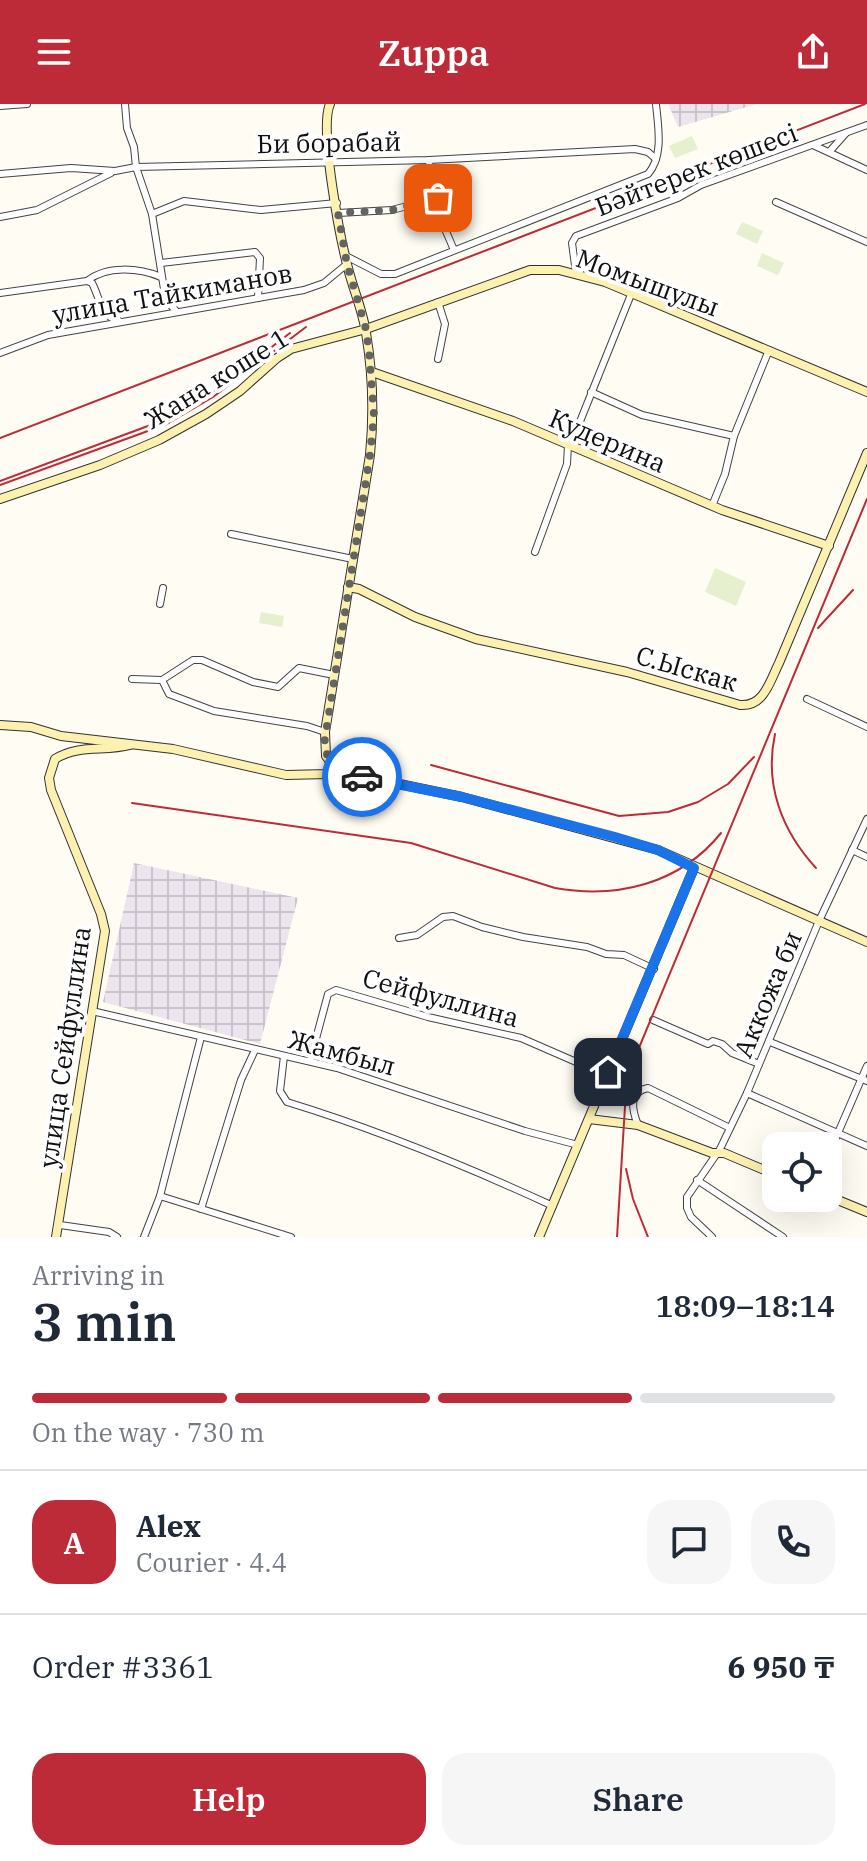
<!DOCTYPE html>
<meta charset="utf-8">
<style>
body{margin:0;font-family:"IBM Plex Serif",serif;background:#f6f6f7;color:#1f2937;height:100vh;display:flex;flex-direction:column;font-size:30px;white-space:nowrap}
*{box-sizing:border-box;margin:0}
p{font-size:26px;color:#747a83}
.icon{flex:none;width:44px;height:44px;fill:none;stroke:currentColor;stroke-width:2;stroke-linecap:round;stroke-linejoin:round}
.map{position:relative;height:1133px;overflow:hidden}
.panel{display:flex;flex-direction:column;background:#fff;flex:1}
.panel>*{flex:none}
.fabs{position:absolute;left:762px;top:1028px;display:grid;gap:16px}
.fabs a{display:grid;place-items:center;width:80px;height:80px;border-radius:16px;background:#fff;box-shadow:0 8px 32px #0002;font-size:40px}
.pin{position:absolute;display:grid;place-items:center;width:68px;height:68px;color:#fff;margin:-34px;border-radius:16px;box-shadow:0 4px 12px #0006}
.courier{position:absolute;display:grid;place-items:center;width:80px;height:80px;margin:-40px;border:6px solid #1a73e8;border-radius:50%;background:#fff;color:#222;box-shadow:0 2px 10px #0007}
.overview em{font-style:normal;font-weight:600}
.overview div{display:flex;flex-direction:column-reverse}
.overview{display:flex;align-items:center;justify-content:space-between;height:136px;padding:0 32px}
h1{font-size:52px;font-weight:600;line-height:60px}
.bar{display:grid;grid-template-columns:repeat(4,1fr);gap:12px 8px;align-content:center;height:96px;padding:0 32px}
.bar i{height:10px;border-radius:6px;background:#e0e1e3}
.bar .on{background:#bd2b38}
.bar p{grid-column:span 4}
.line{display:flex;align-items:center;gap:20px;padding:0 32px;border-top:2px solid #e0e1e3}
.line div{flex:1}
.round{display:grid;place-items:center;flex:none;width:84px;height:84px;border-radius:24px;background:#f6f6f7}
.primary-button{display:flex;gap:16px;margin-top:auto;padding:16px 32px}
.primary-button a{flex:1;height:92px;border-radius:24px;background:#bd2b38;color:#fff;font-size:32px;font-weight:600;line-height:92px;text-align:center}
.primary-button a+a{background:#f6f6f7;color:#1f2937}
header{display:flex;justify-content:space-between;align-items:center;height:104px;padding:0 32px;background:#bd2b38;color:#fff;font-size:36px;font-weight:600}
.map>svg:first-child{display:block}
.industrial{fill:url(#industrial-grid)}
.pitch{fill:#e6f0cf}
.lines{fill:none;stroke-linecap:round;stroke-linejoin:round}
.street-casing{stroke:#434343;stroke-width:8}
.secondary-casing{stroke:#323232;stroke-width:10}
.street{stroke:#fff;stroke-width:6}
.secondary{stroke:#fcf1b1;stroke-width:8}
.rail{stroke:#bd2b38;stroke-width:2}
.done{stroke:#646360;stroke-width:8;stroke-dasharray:0 14.4}
.route{stroke:#1a73e8;stroke-width:10}
.labels{text-anchor:middle;dominant-baseline:central;stroke-width:8;stroke-linejoin:round;paint-order:stroke}
.street-label{font-size:26px;fill:#101010;stroke:#fff}
</style>
<header><svg class="icon" aria-label="menu" viewBox="0 0 24 24"><path d="M4 6h16M4 12h16M4 18h16"/></svg>Zuppa<svg class="icon" aria-label="share" viewBox="0 0 24 24"><path d="M12 15V3M7 8l5-5 5 5M5 13v7h14v-7"/></svg></header>
<div class="map">
<svg width="867" height="1133" viewBox="0 0 867 1133">
<defs>
<pattern id="industrial-grid" width="8" height="8" patternUnits="userSpaceOnUse" patternTransform="scale(2)"><rect width="8" height="8" fill="#ede5ee"/><path d="M0 4h8M4 0v8" fill="none" stroke="#cac3cb"/></pattern>
</defs>
<rect width="100%" height="100%" fill="#fffcf4"/>
<g class="industrial">
<path d="M668,0H757L678,23Z"/>
<path d="M134,759L298,794L260,940L103,898Z"/>
</g>
<g class="pitch">
<path d="M692,32L698,45L675,54L669,42Z"/>
<path d="M742,118L763,127L757,140L736,130Z"/>
<path d="M762,149L784,159L778,171L757,162Z"/>
<path d="M715,464L746,478L736,502L705,488Z"/>
<path d="M261,508L284,512L282,523L259,519Z"/>
</g>
<g class="lines">
<defs>
<g id="street">
<path d="M125,0L127,24L134,43L136,63L152,110L164,185L168,198L176,207"/>
<path d="M0,2L27,0"/>
<path d="M813,41L867,66"/>
<path d="M830,47L846,29"/>
<path d="M429,56L432,95"/>
<path d="M0,70L71,64L115,67L136,63L429,56L635,45L648,48L656,55"/>
<path d="M438,94L445,125L454,146"/>
<path d="M776,98L867,138"/>
<path d="M338,109L392,106L460,88"/>
<path d="M152,110L184,97L261,106L337,99"/>
<path d="M0,113L37,106L111,69"/>
<path d="M346,152L381,170H395L648,70C664,52 658,22 656,0"/>
<path d="M161,159L255,148L260,154L258,194"/>
<path d="M576,169L572,139L576,132L678,94L701,81L867,21"/>
<path d="M87,177L92,179C100,194 100,212 119,217"/>
<path d="M0,189L87,177C107,161 139,164 161,173"/>
<path d="M438,198L445,220L438,255"/>
<path d="M0,249L48,231L304,186L324,179L347,160"/>
<path d="M591,288L642,311L734,332"/>
<path d="M712,402L725,370L734,332L769,246"/>
<path d="M231,430L353,455"/>
<path d="M535,448L567,360L568,341L573,335L632,188"/>
<path d="M160,500L163,484"/>
<path d="M132,575L162,576L193,556H202L253,578L278,583L299,564L334,571"/>
<path d="M162,576L169,590L214,607L307,622L325,628"/>
<path d="M807,595L867,623"/>
<path d="M852,746L867,753"/>
<path d="M399,834L417,831L443,813L453,812L482,823L523,833L587,843L606,850L624,851L654,865"/>
<path d="M92,907L337,964L525,1027L578,1041"/>
<path d="M653,916L708,940L713,937L722,940L732,949L759,960"/>
<path d="M770,938L867,977"/>
<path d="M284,952L280,987L287,998C379,1026 466,1062 553,1102"/>
<path d="M310,957L328,890L336,886L428,913L521,934L583,961L608,968"/>
<path d="M747,989L867,1042"/>
<path d="M638,1021C632,1006 628,988 648,984L730,1024"/>
<path d="M828,1052L867,962"/>
<path d="M697,1076L783,1133"/>
<path d="M160,1092L291,1133"/>
<path d="M201,1105L241,976L255,946"/>
<path d="M60,1121L109,1128L117,1133"/>
<path d="M144,1133L160,1092L201,933"/>
<path d="M712,1133L691,1113L687,1104V1093L720,1045L747,989L819,817L867,715"/>
</g>
<g id="secondary">
<path d="M330,0C319,24 340,134 348,164C353,185 363,207 366,229C373,270 374,310 370,351L325,628L326,652L332,660L356,671L462,693L658,746L867,838"/>
<path d="M372,268L513,317L722,406L829,442"/>
<path d="M0,395L100,361L159,336L206,310L240,287L277,254L291,245L366,225L530,166H559L605,178L867,288"/>
<path d="M348,483L359,485L415,513L476,535L627,568L740,601C764,603 770,577 779,559L867,349"/>
<path d="M0,621L31,623L61,632L173,645L286,671L328,670L345,667"/>
<path d="M589,1015L638,1021L712,1049H724L776,1071"/>
<path d="M828,1092L867,1108"/>
<path d="M56,1133L105,827L101,810L51,686L49,674L55,655C79,640 104,648 130,641"/>
<path d="M539,1133L694,764"/>
</g>
</defs>
<use href="#street" class="street-casing"/>
<use href="#secondary" class="secondary-casing"/>
<use href="#street" class="street"/>
<use href="#secondary" class="secondary"/>
<g class="rail">
<path d="M0,334L865,0"/>
<path d="M0,377L164,316L210,290L290,229"/>
<path d="M0,381L167,320L213,293L306,223"/>
<path d="M818,524L853,486"/>
<path d="M775,630C764,681 782,727 816,764"/>
<path d="M431,661L619,712L668,708L698,698L728,680L754,653"/>
<path d="M132,699L411,739L555,784C617,795 680,780 721,729"/>
<path d="M626,1065L633,1095L648,1133"/>
<path d="M617,1133L626,986L636,951L867,395"/>
</g>
</g>
<g class="lines">
<path class="done" d="M362,673C343,668 328,661 324,641L370,351L374,311L369,247L366,225L347,160L338,109L392,106L438,94"/>
<path class="route" d="M362,673L462,693L615,733L658,746L694,764L608,968"/>
</g>
<g class="labels">
<g class="street-label">
<text transform="translate(329 38) rotate(-1)">Би борабай</text>
<text transform="translate(696 65) rotate(-21)">Бәйтерек көшесі</text>
<text transform="translate(648 178) rotate(20)">Момышулы</text>
<text transform="translate(172 189) rotate(-10)">улица Тайкиманов</text>
<text transform="translate(216 274) rotate(-32)">Жана коше 1</text>
<text transform="translate(608 336) rotate(23)">Кудерина</text>
<text transform="translate(687 564) rotate(16)">С.Ыскак</text>
<text transform="translate(767 890) rotate(-67)">Аккожа би</text>
<text transform="translate(441 893) rotate(15)">Сейфуллина</text>
<text transform="translate(64 943) rotate(-82)">улица Сейфуллина</text>
<text transform="translate(342 948) rotate(15)">Жамбыл</text>
</g>
</g>
</svg>
<div class="fabs">
<a><svg class="icon" aria-label="locate" viewBox="0 0 24 24"><circle cx="12" cy="12" r="6"/><path d="M12 2v4M12 18v4M2 12h4M18 12h4"/></svg></a>
</div>
<div class="pin" style="left:438px;top:94px;background:#ea580c"><svg class="icon" aria-label="bag" viewBox="0 0 24 24"><path d="M5 8h14l-1 12H6zM9 8a3 3 0 0 1 6 0"/></svg></div>
<div class="pin" style="left:608px;top:968px;background:#1f2937"><svg class="icon" aria-label="home" viewBox="0 0 24 24"><path d="M3 11l9-7 9 7M6 9v11h12V9"/></svg></div>
<div class="courier" style="left:362px;top:673px"><svg class="icon" aria-label="car" viewBox="0 0 24 24"><path d="M5 17H2v-5l4-1 3-4h7l3 4 3 1v5h-3M9 17h6M6 11h13"/><circle cx="7" cy="17" r="2"/><circle cx="17" cy="17" r="2"/></svg></div>
</div>
<section class="panel">
<div class="overview"><div><h1>3 min</h1><p>Arriving in</p></div><em>18:09–18:14</em></div>
<div class="bar"><i class="on"></i><i class="on"></i><i class="on"></i><i></i><p>On the way · 730 m</p></div>
<div class="line" style="height:144px"><b class="round" style="background:#bd2b38;color:#fff">A</b><div><b>Alex</b><p>Courier · 4.4</p></div><a class="round"><svg class="icon" aria-label="chat" viewBox="0 0 24 24"><path d="M4 5h16v11H9l-5 4z"/></svg></a><a class="round"><svg class="icon" aria-label="phone" viewBox="0 0 24 24"><path d="M5 4h4l2 5-3 2q2 4 5 5l2-3 5 2v4C11 20 4 13 5 4z"/></svg></a></div>
<div class="line" style="height:104px"><div>Order #3361</div><b>6 950 ₸</b></div>
<div class="primary-button"><a>Help</a><a>Share</a></div>
</section>
